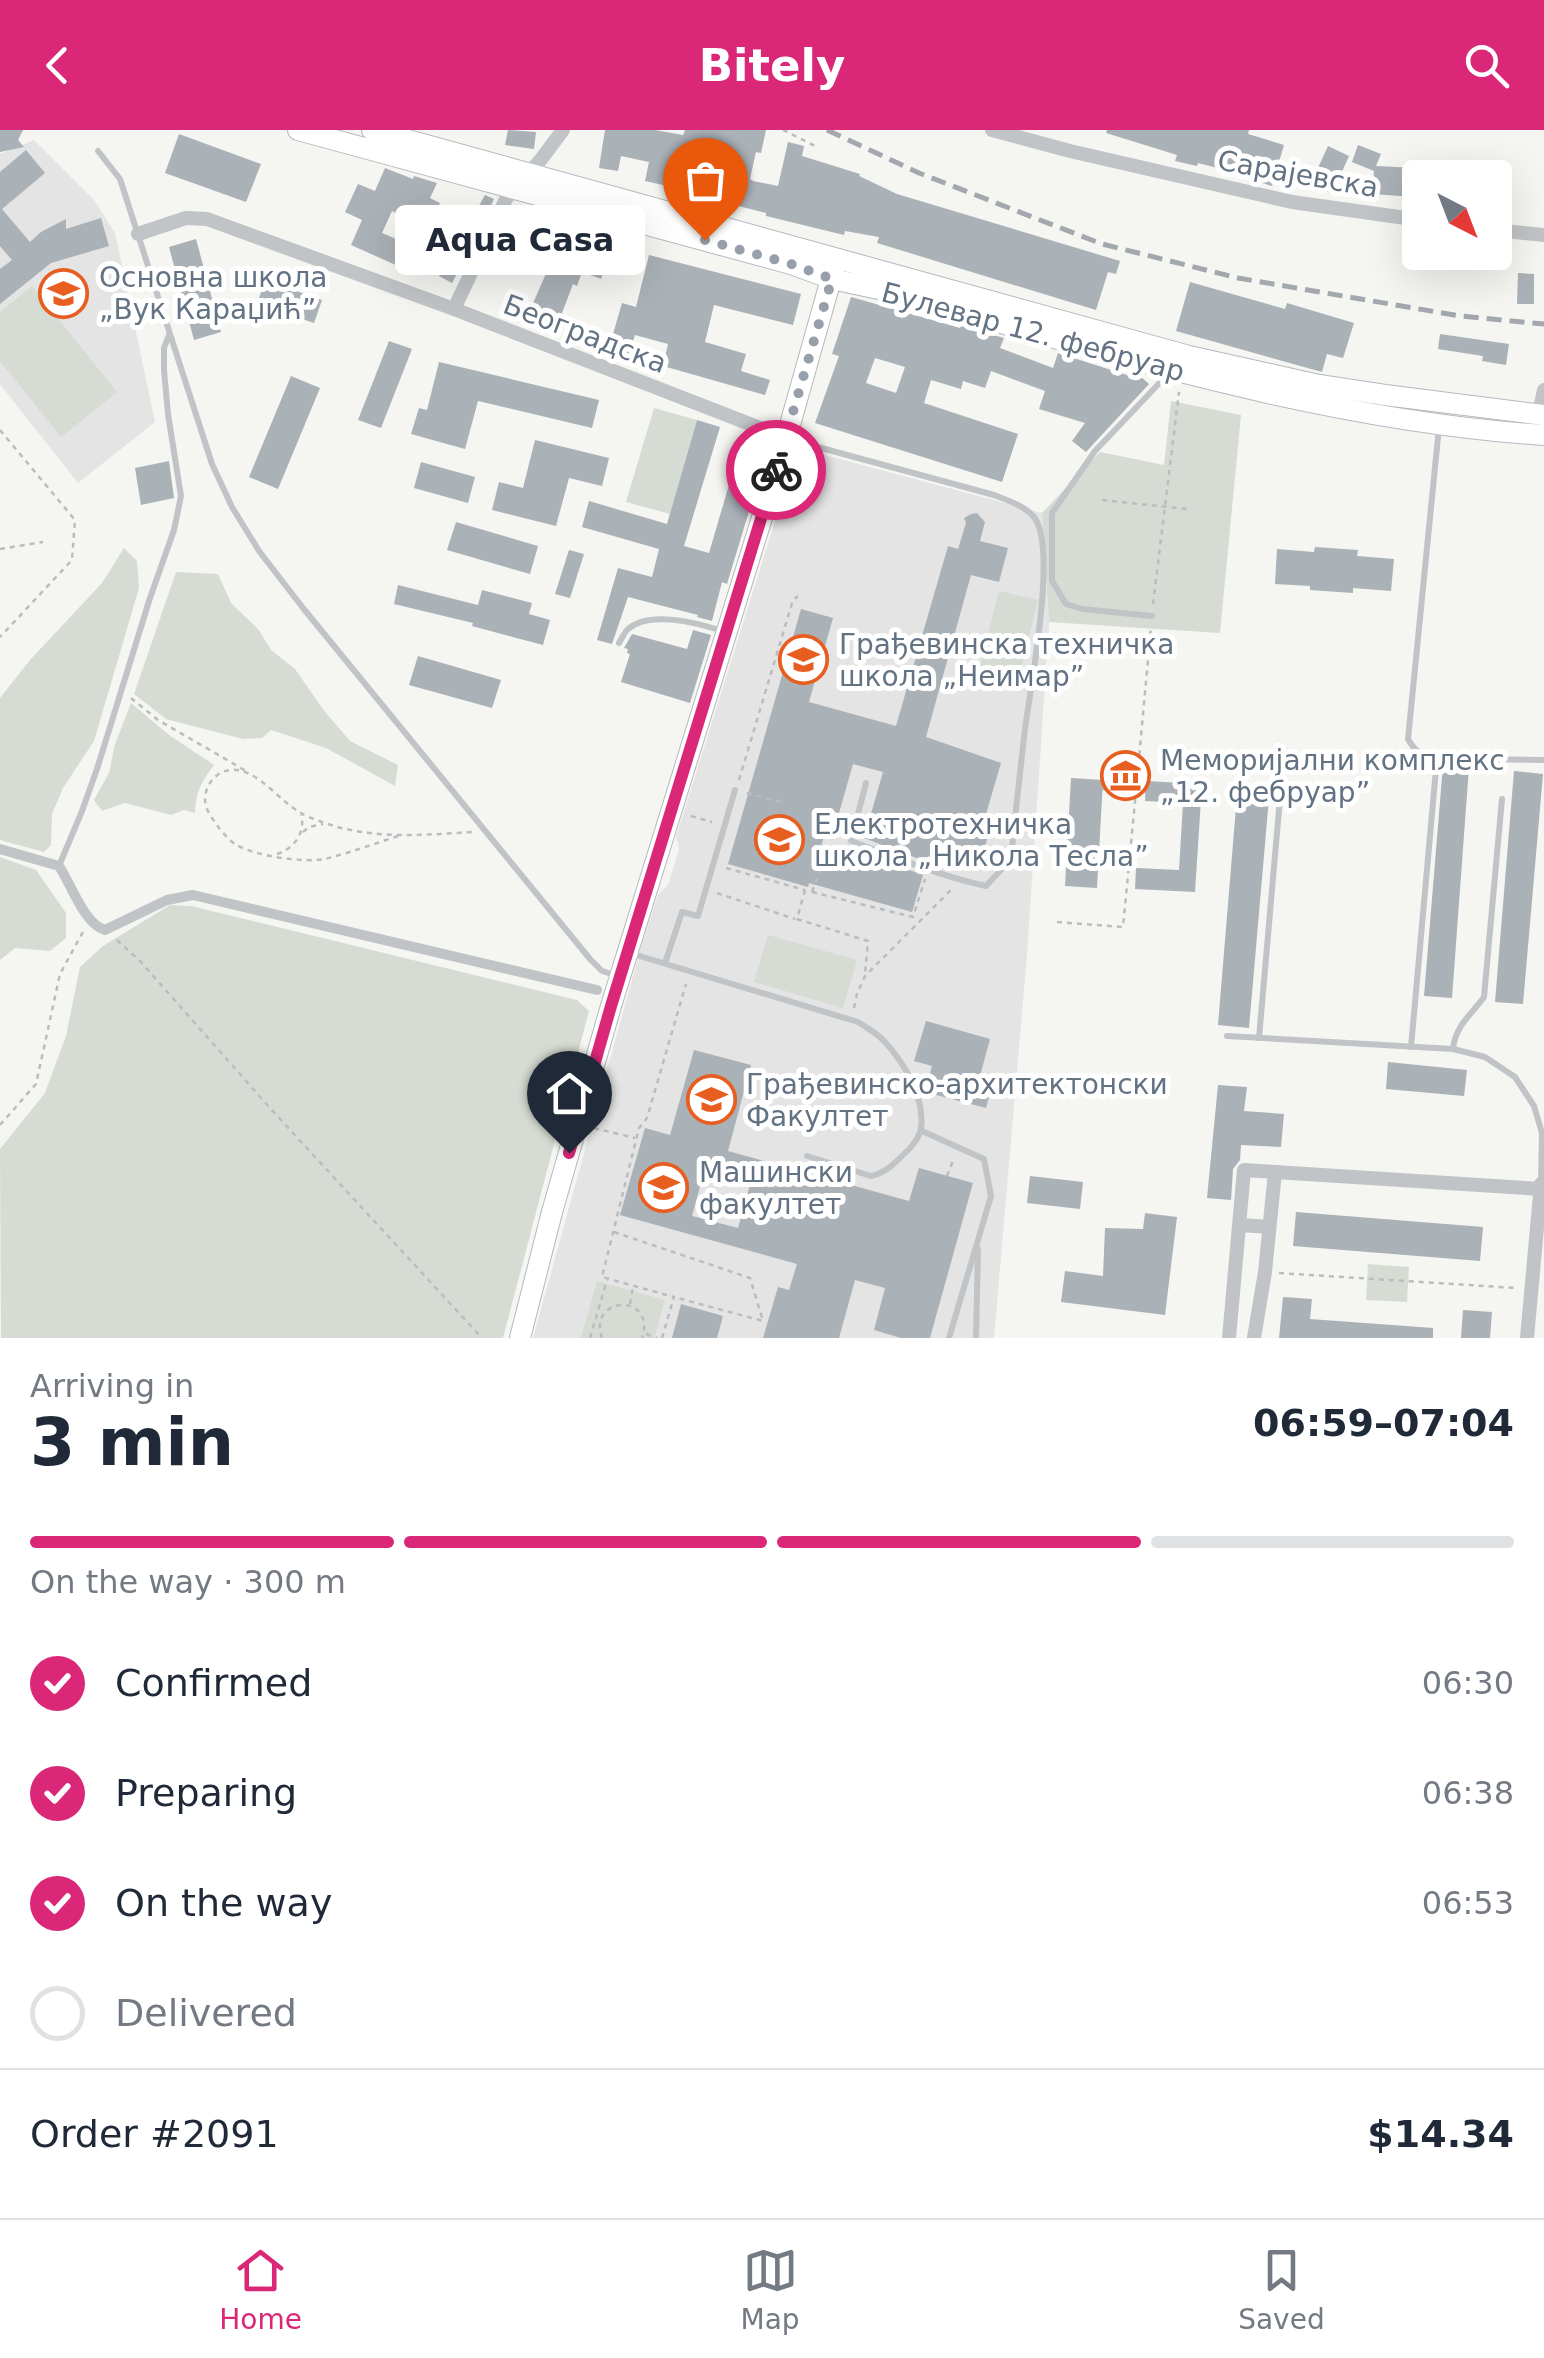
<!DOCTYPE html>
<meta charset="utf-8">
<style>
body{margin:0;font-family:"DejaVu Sans",sans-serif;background:#f6f6f7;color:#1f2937;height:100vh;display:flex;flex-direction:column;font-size:38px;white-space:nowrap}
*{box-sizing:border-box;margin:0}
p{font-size:32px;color:#747a83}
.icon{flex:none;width:55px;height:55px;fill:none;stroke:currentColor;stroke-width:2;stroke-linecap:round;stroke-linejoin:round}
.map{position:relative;height:1208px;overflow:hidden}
.sheet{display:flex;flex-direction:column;background:#fff;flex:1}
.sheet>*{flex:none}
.needle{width:65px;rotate:138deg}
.controls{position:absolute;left:1402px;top:30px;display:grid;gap:20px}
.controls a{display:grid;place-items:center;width:110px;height:110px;border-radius:10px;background:#fff;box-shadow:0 10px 40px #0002;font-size:50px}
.pin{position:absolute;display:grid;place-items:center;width:85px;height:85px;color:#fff;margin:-102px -42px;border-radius:50% 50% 50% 0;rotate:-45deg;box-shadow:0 0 10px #0007}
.pin .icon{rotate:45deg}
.courier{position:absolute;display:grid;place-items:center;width:100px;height:100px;margin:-50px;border:8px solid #db2777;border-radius:50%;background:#fff;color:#222;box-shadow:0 2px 12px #0007}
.bubble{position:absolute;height:70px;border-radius:10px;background:#fff;box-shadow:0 10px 40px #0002;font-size:32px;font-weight:600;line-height:70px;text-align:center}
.headline em{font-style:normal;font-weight:600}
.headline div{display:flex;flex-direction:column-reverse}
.headline{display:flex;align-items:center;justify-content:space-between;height:170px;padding:0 30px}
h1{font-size:65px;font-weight:600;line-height:75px}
.bar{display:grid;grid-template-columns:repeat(4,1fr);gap:15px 10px;align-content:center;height:120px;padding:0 30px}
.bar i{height:12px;border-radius:8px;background:#e0e1e3}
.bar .on{background:#db2777}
.bar p{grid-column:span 4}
.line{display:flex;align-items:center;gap:25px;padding:0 30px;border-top:2px solid #e0e1e3}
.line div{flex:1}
ol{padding:0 30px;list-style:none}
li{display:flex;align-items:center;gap:30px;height:110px}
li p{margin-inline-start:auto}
li .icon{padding:10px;border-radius:50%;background:#db2777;color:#fff;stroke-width:4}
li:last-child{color:#747a83}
li i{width:55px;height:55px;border:5px solid #e0e1e3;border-radius:50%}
header{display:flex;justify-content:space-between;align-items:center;height:130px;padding:0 30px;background:#db2777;color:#fff;font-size:45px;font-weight:600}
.menu{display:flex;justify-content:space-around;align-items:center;height:140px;border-top:2px solid #e0e1e3;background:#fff;font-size:28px;color:#747a83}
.menu a{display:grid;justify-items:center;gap:5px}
.menu .on{color:#db2777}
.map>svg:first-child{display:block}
.built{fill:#e3e4e3}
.green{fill:#d6dcd3}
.building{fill:#aab1b7;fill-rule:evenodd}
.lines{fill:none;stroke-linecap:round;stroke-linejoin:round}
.secondary-casing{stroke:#b4b9be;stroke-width:22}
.path{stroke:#babcbf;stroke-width:2.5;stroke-dasharray:5 5;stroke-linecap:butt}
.service{stroke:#c0c4c7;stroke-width:6}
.pedestrian{stroke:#c0c4c7;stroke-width:10}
.minor{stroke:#c0c4c7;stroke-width:14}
.secondary{stroke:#fff;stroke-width:20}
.rail{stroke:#a3a8ae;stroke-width:5;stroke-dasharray:15 8;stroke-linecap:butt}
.done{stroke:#97a0aa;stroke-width:10;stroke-dasharray:0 18}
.route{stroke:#db2777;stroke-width:12}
.labels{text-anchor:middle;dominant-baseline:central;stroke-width:10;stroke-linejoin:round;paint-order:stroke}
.street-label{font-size:28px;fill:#647383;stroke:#fff}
.poi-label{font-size:28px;fill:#647383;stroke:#fff;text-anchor:start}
</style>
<header><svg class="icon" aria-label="back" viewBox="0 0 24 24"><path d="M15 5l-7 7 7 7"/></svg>Bitely<svg class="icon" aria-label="search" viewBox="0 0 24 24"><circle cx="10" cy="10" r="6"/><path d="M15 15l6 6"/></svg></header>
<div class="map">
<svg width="1544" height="1208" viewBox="0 0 1544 1208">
<rect width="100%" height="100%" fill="#f5f5f2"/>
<g class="built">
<path d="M34,10L94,70L115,103L155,292L78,353L0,254V24Z"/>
<path d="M798,318L1042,383L1049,493L1027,825L994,1208H533L641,817L658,765L668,755L679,719L676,707Z"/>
</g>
<g class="green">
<path d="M32,156L117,262L61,307L0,231V182Z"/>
<path d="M1171,271L1241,285L1220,503L1049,492L1042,383L1100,322L1164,335Z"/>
<path d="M654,278L697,290L670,384L626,372Z"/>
<path d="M124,418L137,431L139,458L94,611L63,658L52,684L51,715L44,722L0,710V568L30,530L102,453Z"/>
<path d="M176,442L218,444L231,473L258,499L271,520L295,539L325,582L350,611L398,635L395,656L326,618L271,600L262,608L243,609L166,589L134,564Z"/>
<path d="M999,461L1038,470L1016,561L976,551Z"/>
<path d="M131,573L169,605L214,635C201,652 196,662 195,683L184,680L171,685L125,673L102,681L94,670L109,643L115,614Z"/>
<path d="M0,727L36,740L66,783V808L50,821L15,818L0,830Z"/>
<path d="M170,775L191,776L577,870L589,881L503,1208H1L0,1019L45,963L66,906L80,837L103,816Z"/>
<path d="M768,805L857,830L843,878L754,852Z"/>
<path d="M1368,1134L1409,1137L1407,1172L1366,1170Z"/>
<path d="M597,1151L665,1170L654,1208H581Z"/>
</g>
<g class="building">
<path d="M0,0H23L18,10L24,17L0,22Z"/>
<path d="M508,0L536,2L534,19L505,15Z"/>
<path d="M605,0H655L683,5L685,0H766L761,23L756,22L750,49L753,51L778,56L788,12L804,16L802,26L860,44L859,46L897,64L1120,131L1116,144L1108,142L1096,180L877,113L879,107L845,101L844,105L766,86V83L695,65L671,60L672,57L645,51L649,32L621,26L618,41L599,38Z"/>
<path d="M1107,0H1249L1248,4L1284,15L1272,56L1233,44L1234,42L1198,33L1197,36L1175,31L1177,25L1106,3Z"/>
<path d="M179,4L261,34L246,72L165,43Z"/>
<path d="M1358,15L1381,24L1376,36L1418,38L1415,67L1372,64L1374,41L1352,32Z"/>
<path d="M1328,16L1349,26L1332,64L1320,58L1326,45L1317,40Z"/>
<path d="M26,20L45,43L2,79L30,112L41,102L66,89V99L101,88L109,116L51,133L0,174V139L12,130L0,116V42Z"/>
<path d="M385,38L413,49L414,46L437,53L430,68L440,73L437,80L468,95L485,65L494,69L470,121L457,114L460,110L438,99L435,103L392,81L382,103L408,114L398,136L351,115L362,90L345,82L358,54L375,61Z"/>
<path d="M582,92L635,109L629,128L610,122L601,149L582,142L577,156L573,154L559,191L530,180L552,130L512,114L517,101L557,117L558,114L571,119Z"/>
<path d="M196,109L221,202L194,210L169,117Z"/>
<path d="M649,125L801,164L793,195L714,175L705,212L746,224L741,241L770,250L765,265L663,236L668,214L635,205L629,224L605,216L609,203L613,204L622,173L636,177Z"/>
<path d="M447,132L460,138L452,153L439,146Z"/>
<path d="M1518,143L1534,144V174H1517Z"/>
<path d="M265,150L322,170L314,193L257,174Z"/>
<path d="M1190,152L1285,179L1287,173L1354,193L1343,228L1327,224L1322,242L1176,201Z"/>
<path d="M851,167L960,198L961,196L1004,208L1000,218L1053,238L1058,223L1133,247L1135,244L1139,245L1149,254L1086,322L1072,311L1085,293L1039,279L1045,261L991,241L985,258L963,251L961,259L931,250L924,273L1018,304L1002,352L815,293L839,226L832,224ZM875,228L905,237L896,263L866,253Z"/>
<path d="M1440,204L1509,214L1506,235L1482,231L1483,226L1438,219Z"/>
<path d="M389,211L412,219L381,298L358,290Z"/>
<path d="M439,232L599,270L592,298L478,271L465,319L411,304L419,278L427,280Z"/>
<path d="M291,246L320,258L278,359L249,347Z"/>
<path d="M697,290L720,297L684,416L709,423L743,307L769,315L727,454L722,452L712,491L697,487L698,485L628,467L612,514L597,510L618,438L652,447L659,419L582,397L589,371L667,394Z"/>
<path d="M535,310L609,328L602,356L569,348L556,396L492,380L499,352L523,358Z"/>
<path d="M169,331L174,368L141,375L135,338Z"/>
<path d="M421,332L475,347L468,373L414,358Z"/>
<path d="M977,383L985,392L980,411L1008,418L999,452L971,445L926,607L1001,633L984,691L992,694L977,741L928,726L927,732L864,708L883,642L853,634L839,683L831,681L819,724L842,731L845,721L859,725L860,722L923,745L912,782L809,753L808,757L728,734L801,479L833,488L809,572L896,596L948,416L958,419L966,393L964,388L971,384Z"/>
<path d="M456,392L538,416L530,444L447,420Z"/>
<path d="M1315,417L1358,420L1357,426L1394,429L1391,461L1353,458V463L1310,460V456L1275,454L1277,419L1314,422Z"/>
<path d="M569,420L584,424L570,468L555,464Z"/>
<path d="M398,455L478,475L482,460L532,473L529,484L550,490L543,515L472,496L473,493L394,474Z"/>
<path d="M693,500L711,505L690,573L621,552L630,524L627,523L628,519L624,518L632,504L687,519Z"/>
<path d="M418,526L501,550L492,578L409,555Z"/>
<path d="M1443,635L1469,637L1452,868L1424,866Z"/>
<path d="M1514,641L1543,644L1523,874L1495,872Z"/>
<path d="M1071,648L1103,650L1097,758L1065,756Z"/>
<path d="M1146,651L1202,654L1195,762L1135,759L1136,738L1179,740L1183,673L1145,671Z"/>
<path d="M1237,665L1269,668L1249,898L1218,895Z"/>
<path d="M926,891L990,909L979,950L993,953L986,978L925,962L932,936L914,931Z"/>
<path d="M694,920L751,935L728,1021L909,1071L919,1038L973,1053L930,1208H901L874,1200L885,1158L855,1150L839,1208H763L778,1157L789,1160L797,1134L620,1085L645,998L670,1005ZM707,1031L753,1044L738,1098L692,1086Z"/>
<path d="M1388,932L1467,940L1464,966L1386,959Z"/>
<path d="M1218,955L1247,957L1244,981L1284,984L1281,1017L1241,1015L1240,1030L1233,1039L1231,1070L1207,1068Z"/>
<path d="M1030,1046L1083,1052L1080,1079L1027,1073Z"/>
<path d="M1296,1082L1483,1097L1480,1131L1293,1116Z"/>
<path d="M1145,1083L1177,1087L1165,1185L1061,1172L1065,1141L1103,1146L1105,1098L1143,1099Z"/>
<path d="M1283,1167L1312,1169L1310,1189L1433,1198V1208H1279Z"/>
<path d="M681,1174L723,1186L717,1208H672Z"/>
<path d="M1463,1180L1492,1182L1490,1208H1461Z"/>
</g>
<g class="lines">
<defs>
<g id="secondary">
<path d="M298,0L791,134L832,149L883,160C1102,220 1316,290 1544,305"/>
<path d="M372,0L1189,226L1319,255L1385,265L1544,285"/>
<path d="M520,1208L552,1082L611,876L782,323L835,135"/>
</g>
</defs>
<use href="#secondary" class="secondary-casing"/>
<g class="path">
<path d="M783,0L819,18"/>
<path d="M0,300L75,390L72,430L0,507"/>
<path d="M1102,370L1187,379"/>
<path d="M0,419L43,412"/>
<path d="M1153,474L1179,262"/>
<path d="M131,568L158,590L246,641"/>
<path d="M739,650L793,470L798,466"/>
<path d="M1102,659L1136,661L1151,497"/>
<path d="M747,663L784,673"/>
<path d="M691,686L712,692"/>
<path d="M303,702L309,697L323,694"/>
<path d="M398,706C374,714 349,723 325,729C303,733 254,726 235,714C229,710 224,704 219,698C215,692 210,686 207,679C200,662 213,641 231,640C256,637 280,672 301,683C307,687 315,689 322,692C371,710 422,705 473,702"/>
<path d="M277,724C294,719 306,702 301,685"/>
<path d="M726,738L805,760"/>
<path d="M805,760L797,789L868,811L865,844"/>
<path d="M812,762L913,787L925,749"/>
<path d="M812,762L820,740"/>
<path d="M717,763L795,789"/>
<path d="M1057,792L1123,797L1136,661L1146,662"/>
<path d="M117,810L141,832L269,977L482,1208"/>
<path d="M854,878L857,864L865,846L952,759"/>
<path d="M0,995L36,954L60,844L84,800"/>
<path d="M594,998L635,1008"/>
<path d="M947,1046L954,1028"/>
<path d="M614,1102L750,1148L763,1191L674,1167"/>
<path d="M1279,1143L1516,1158"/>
<path d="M630,1174L633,1157"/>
<path d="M646,1204L657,1208"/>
<path d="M590,1208L607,1150"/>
<path d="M602,1208C587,1165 657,1163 642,1208"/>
<path d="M662,1208L674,1167L602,1147L639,998L647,988L686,854"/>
</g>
<g class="service">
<path d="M98,21L120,49L212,334L232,377L259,421L303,478L590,829L602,841L615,845"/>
<path d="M1439,297L1408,609C1415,622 1422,625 1437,628L1544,630"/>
<path d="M792,310L994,365C1007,370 1025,376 1034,387C1058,417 1030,559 1025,599C1020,643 1015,686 1011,729L986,756C939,746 896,727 851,711L866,653"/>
<path d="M1152,486L1082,479L1066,474L1052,451V383L1095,321L1168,244"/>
<path d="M619,513C622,508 624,503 628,499C649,480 698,493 722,501"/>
<path d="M59,736L82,681L97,639L150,468L174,400L181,366L168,284L164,240V218L169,205"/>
<path d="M633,824L858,892C867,898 877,903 884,911C904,932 925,968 921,998C920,1007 911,1018 904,1024C894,1034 885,1043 871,1046L807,1026"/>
<path d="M665,833L682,782L698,786L735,660"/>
<path d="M1227,906L1453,919L1485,927L1515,947L1534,976L1542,1003L1541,1054"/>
<path d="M1259,908L1281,657"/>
<path d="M1411,917L1437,628"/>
<path d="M1453,919C1455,896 1471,885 1484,867L1502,669"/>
<path d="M922,1001L984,1029L991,1066L949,1208"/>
<path d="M976,1208L978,1119"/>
</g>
<path class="pedestrian" d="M0,719L59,736C71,754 84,794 105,800L167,770L193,765L597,860"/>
<g class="minor">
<path d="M992,0L1070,21L1292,72L1420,90"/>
<path d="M1495,100L1544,105"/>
<path d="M138,104L186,88L207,89L454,179L786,308"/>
<path d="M454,179L506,69L514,57L539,32L563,0"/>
<path d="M1537,293L1544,260"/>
<path d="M1240,1095L1269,1097"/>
<path d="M1229,1208L1244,1040L1275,1042"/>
<path d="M1254,1208L1265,1142L1275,1042L1541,1059"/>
<path d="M1527,1208L1541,1054"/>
</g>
<use href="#secondary" class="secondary"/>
<path class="rail" d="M827,0L919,43L1102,114L1238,148L1460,186L1544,194"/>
</g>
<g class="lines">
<path class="done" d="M705,110L791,134L832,149L776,340"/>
<path class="route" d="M569,1023L611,876L776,340"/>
</g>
<defs>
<symbol id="school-ring" viewBox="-11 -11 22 22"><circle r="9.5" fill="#fff" stroke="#e75e20" stroke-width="1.5"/><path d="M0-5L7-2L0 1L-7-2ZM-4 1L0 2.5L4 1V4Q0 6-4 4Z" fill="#e75e20"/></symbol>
<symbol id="museum-ring" viewBox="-11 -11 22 22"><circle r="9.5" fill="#fff" stroke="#e75e20" stroke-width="1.5"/><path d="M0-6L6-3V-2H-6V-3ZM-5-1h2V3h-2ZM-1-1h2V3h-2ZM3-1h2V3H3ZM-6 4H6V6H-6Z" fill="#e75e20"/></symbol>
<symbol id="university-ring" viewBox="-11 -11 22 22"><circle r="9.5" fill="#fff" stroke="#e75e20" stroke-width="1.5"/><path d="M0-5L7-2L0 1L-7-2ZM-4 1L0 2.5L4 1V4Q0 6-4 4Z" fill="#e75e20"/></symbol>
</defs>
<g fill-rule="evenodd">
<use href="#school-ring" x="36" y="136" width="55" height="55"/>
<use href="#school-ring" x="776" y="502" width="55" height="55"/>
<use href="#museum-ring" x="1098" y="618" width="55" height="55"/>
<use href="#school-ring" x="752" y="682" width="55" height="55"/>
<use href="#university-ring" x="684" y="942" width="55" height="55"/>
<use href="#university-ring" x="636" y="1030" width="55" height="55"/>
</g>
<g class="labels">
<g class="street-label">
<text transform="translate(1298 44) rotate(10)">Сарајевска</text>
<text transform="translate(1033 202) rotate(15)">Булевар 12. фебруар</text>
<text transform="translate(585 204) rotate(21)">Београдска</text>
</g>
<g class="poi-label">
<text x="99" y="147">Основна школа<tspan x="99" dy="32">„Вук Караџић”</tspan></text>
<text x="839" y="514">Грађевинска техничка<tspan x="839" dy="32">школа „Неимар”</tspan></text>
<text x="1160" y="630">Меморијални комплекс<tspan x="1160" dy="32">„12. фебруар”</tspan></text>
<text x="814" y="694">Електротехничка<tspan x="814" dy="32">школа „Никола Тесла”</tspan></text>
<text x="746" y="954">Грађевинско-архитектонски<tspan x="746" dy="32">Факултет</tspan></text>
<text x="699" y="1042">Машински<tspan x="699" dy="32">факултет</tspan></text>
</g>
</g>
</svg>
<div class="controls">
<a><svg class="needle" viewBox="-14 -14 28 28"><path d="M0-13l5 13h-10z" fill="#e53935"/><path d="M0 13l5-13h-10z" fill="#747a83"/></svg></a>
</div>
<div class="pin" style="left:705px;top:110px;background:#ea580c"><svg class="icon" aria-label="bag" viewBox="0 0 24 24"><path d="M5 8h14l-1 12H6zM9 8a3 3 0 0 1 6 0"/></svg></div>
<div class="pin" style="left:569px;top:1023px;background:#1f2937"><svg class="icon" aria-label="home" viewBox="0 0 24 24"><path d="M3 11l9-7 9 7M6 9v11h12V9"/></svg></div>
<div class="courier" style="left:776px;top:340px"><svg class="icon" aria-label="bike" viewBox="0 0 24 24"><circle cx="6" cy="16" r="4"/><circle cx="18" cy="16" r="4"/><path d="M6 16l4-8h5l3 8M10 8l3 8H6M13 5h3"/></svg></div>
<div class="bubble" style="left:395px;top:75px;width:250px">Aqua Casa</div>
</div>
<section class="sheet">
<div class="headline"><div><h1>3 min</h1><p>Arriving in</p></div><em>06:59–07:04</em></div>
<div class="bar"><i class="on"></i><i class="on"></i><i class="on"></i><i></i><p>On the way · 300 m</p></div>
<ol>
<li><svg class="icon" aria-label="check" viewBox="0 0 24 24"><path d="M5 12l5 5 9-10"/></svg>Confirmed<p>06:30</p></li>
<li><svg class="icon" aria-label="check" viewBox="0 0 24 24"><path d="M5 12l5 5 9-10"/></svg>Preparing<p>06:38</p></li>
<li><svg class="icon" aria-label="check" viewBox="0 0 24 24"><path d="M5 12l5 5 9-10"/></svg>On the way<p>06:53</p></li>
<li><i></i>Delivered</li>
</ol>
<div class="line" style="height:130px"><div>Order #2091</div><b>$14.34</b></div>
</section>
<nav class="menu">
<a class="on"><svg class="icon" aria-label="home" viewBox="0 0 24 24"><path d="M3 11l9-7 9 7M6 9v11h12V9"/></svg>Home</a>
<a><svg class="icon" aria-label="map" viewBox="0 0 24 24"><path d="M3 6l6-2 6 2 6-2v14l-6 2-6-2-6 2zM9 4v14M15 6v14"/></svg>Map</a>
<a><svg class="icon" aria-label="saved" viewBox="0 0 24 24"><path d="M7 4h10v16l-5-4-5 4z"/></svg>Saved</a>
</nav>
